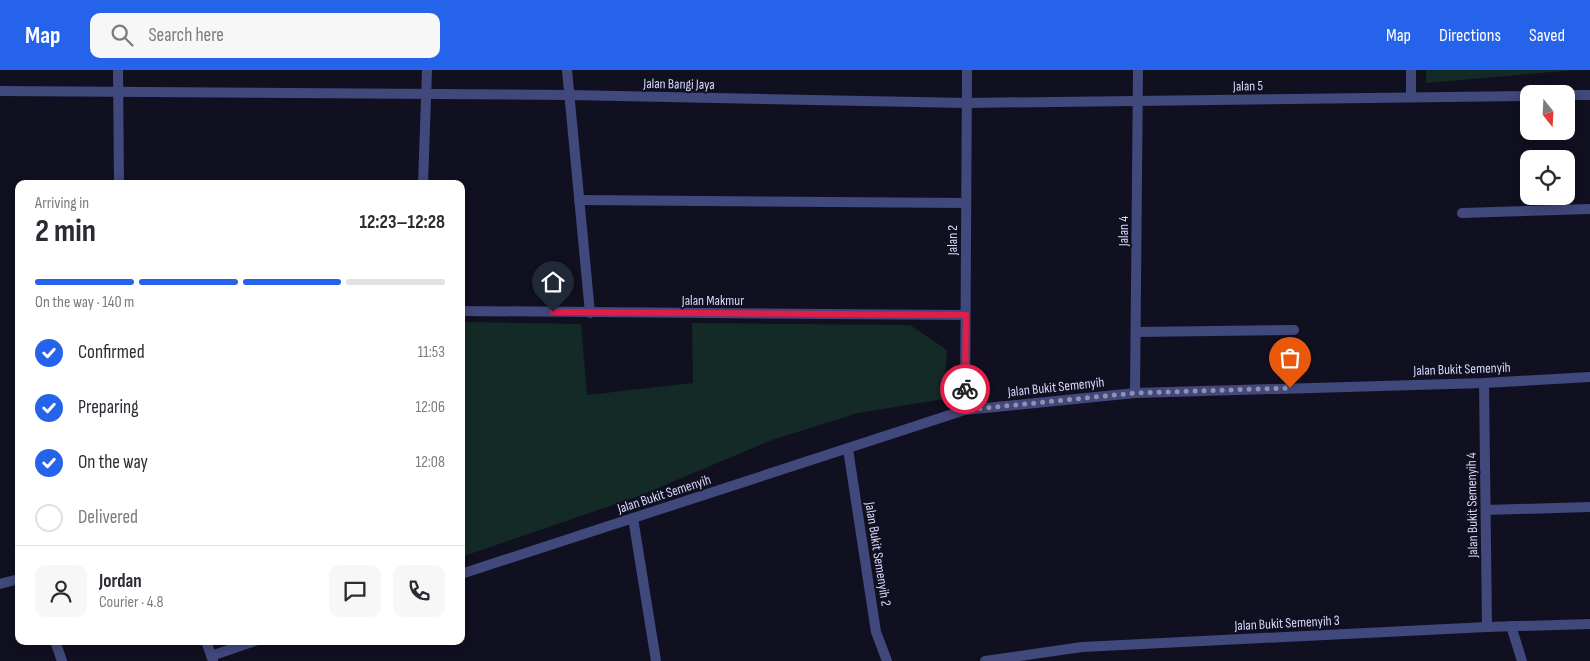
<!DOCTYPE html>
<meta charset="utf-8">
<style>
body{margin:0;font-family:"Sofia Sans Condensed",sans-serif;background:#f7f7f7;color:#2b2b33;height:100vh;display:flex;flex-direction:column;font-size:19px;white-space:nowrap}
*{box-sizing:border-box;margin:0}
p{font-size:16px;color:#7c7c81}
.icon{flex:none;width:28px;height:28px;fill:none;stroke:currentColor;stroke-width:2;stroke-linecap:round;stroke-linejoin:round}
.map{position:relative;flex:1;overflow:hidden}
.panel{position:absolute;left:15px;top:110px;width:450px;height:465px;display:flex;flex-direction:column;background:#fff;border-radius:10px;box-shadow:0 2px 12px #0003}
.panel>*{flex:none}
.needle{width:32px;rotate:162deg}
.controls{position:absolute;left:1520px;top:15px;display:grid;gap:10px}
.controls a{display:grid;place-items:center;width:55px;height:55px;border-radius:10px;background:#fff;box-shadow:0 2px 12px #0003;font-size:25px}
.pin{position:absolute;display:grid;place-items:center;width:42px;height:42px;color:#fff;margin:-51px -21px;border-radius:50% 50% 50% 0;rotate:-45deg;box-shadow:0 0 5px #0007}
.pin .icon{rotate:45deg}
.courier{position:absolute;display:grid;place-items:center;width:50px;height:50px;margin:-25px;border:4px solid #e11d48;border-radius:50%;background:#fff;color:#222;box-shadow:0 1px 6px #0007}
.overview em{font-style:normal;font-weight:700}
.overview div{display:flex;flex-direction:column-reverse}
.overview{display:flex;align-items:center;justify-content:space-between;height:85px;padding:0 20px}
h1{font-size:32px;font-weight:700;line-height:38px}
.bar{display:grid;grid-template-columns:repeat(4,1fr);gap:8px 5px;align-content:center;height:60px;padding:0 20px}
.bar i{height:6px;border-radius:4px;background:#e1e1e2}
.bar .active{background:#2563eb}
.bar p{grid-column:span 4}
.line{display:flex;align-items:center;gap:12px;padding:0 20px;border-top:1px solid #e1e1e2}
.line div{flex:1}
.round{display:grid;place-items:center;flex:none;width:52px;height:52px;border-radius:10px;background:#f7f7f7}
ol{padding:0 20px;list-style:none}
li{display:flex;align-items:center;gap:15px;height:55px}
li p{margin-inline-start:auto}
li .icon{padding:5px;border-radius:50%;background:#2563eb;color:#fff;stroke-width:4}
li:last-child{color:#7c7c81}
li i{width:28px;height:28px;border:2px solid #e1e1e2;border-radius:50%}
header{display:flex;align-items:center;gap:30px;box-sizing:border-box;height:70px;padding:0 25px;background:#2563eb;color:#fff}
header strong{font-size:24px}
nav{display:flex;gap:28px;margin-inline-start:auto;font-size:18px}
.search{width:350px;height:45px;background:#f7f7f7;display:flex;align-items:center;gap:12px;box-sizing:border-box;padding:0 18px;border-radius:10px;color:#7c7c81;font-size:19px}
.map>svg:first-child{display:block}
.green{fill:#142a26}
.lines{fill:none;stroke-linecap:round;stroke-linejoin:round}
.service{stroke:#41487b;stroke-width:10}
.minor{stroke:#41487b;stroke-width:10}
.done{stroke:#9191ae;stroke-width:5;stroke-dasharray:0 9}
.route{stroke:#e11d48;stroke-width:6}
.labels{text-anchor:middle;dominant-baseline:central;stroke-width:4;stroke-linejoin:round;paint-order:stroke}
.street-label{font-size:14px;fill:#d6d7fa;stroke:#111021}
</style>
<header>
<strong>Map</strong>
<div class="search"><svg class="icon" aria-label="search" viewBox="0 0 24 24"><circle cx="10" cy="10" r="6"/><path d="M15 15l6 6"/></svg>Search here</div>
<nav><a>Map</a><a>Directions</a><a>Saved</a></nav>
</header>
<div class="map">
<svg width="1590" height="591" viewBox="0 0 1590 591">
<rect width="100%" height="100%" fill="#111021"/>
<g class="green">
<path d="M1426,0H1575L1426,13Z"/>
<path d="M461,252L581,254L587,325L693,313L692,253L910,255L947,280L944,329L858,343L772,370L639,426L461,487Z"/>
</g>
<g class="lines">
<g class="service">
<path d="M567,0L590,243"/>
<path d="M423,114L427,0"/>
<path d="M579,130L966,133"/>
</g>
<g class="minor">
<path d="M118,0L119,114"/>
<path d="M0,21L569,25L967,33L1529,26"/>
<path d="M1566,25H1590"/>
<path d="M1411,27V0"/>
<path d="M1462,143L1590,139"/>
<path d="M461,241L965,245"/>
<path d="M1136,262L1294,260"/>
<path d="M1484,313L1487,557"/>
<path d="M1135,323L1138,0"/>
<path d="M965,340L967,0"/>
<path d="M848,379L876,562L887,591"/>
<path d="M1486,440L1590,437"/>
<path d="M633,448L656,591"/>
<path d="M461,504L965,340L1135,323L1484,313L1590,307"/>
<path d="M0,514L19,509"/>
<path d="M1511,556L1522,591"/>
<path d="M55,571L62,591"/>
<path d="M206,571L213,591"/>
<path d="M211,586L255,571"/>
<path d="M985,591L1082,577L1487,557L1590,554"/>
</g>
</g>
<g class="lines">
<path class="done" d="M965,319V340L1135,323L1290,318"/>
<path class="route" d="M553,242L966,245L965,319"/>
</g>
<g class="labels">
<g class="street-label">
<text transform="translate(679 14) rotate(1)">Jalan Bangi Jaya</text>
<text transform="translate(1248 16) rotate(-1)">Jalan 5</text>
<text transform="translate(1123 161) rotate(-90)">Jalan 4</text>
<text transform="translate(952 170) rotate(-90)">Jalan 2</text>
<text x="713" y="230">Jalan Makmur</text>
<text transform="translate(1462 299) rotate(-2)">Jalan Bukit Semenyih</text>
<text transform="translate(1056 317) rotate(-6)">Jalan Bukit Semenyih</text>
<text transform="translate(664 424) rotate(-18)">Jalan Bukit Semenyih</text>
<text transform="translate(1472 435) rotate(-91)">Jalan Bukit Semenyih 4</text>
<text transform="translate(878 484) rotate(81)">Jalan Bukit Semenyih 2</text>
<text transform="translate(1287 553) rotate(-3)">Jalan Bukit Semenyih 3</text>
</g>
</g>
</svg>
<div class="controls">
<a><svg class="needle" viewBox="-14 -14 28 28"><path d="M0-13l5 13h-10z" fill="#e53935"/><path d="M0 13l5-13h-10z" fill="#7c7c81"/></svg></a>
<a><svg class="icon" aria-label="locate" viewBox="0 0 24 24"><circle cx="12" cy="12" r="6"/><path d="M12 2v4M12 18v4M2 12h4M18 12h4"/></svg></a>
</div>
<div class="pin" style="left:1290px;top:318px;background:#ea580c"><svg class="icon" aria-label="bag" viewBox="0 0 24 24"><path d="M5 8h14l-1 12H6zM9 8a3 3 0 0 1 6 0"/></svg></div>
<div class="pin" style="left:553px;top:242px;background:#1f2937"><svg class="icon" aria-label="home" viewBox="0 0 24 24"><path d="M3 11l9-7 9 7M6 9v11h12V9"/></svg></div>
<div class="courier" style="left:965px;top:319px"><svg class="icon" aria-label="bike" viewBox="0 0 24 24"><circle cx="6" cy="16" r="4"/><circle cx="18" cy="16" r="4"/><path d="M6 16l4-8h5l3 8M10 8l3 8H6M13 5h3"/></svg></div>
<section class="panel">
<div class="overview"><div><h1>2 min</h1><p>Arriving in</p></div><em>12:23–12:28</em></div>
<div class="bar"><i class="active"></i><i class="active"></i><i class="active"></i><i></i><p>On the way · 140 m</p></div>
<ol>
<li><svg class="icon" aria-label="check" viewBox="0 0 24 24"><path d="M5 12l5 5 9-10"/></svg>Confirmed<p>11:53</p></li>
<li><svg class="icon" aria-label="check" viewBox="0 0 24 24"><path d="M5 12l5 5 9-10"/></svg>Preparing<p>12:06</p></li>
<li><svg class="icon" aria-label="check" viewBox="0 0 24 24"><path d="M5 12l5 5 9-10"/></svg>On the way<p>12:08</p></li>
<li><i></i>Delivered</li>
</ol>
<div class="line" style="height:90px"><a class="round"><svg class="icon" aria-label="person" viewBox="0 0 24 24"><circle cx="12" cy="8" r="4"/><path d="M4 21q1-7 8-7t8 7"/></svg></a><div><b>Jordan</b><p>Courier · 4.8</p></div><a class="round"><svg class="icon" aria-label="chat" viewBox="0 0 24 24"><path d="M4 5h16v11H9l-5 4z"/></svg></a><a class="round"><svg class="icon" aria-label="phone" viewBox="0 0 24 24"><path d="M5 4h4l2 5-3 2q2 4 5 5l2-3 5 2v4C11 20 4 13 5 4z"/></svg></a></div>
</section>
</div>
